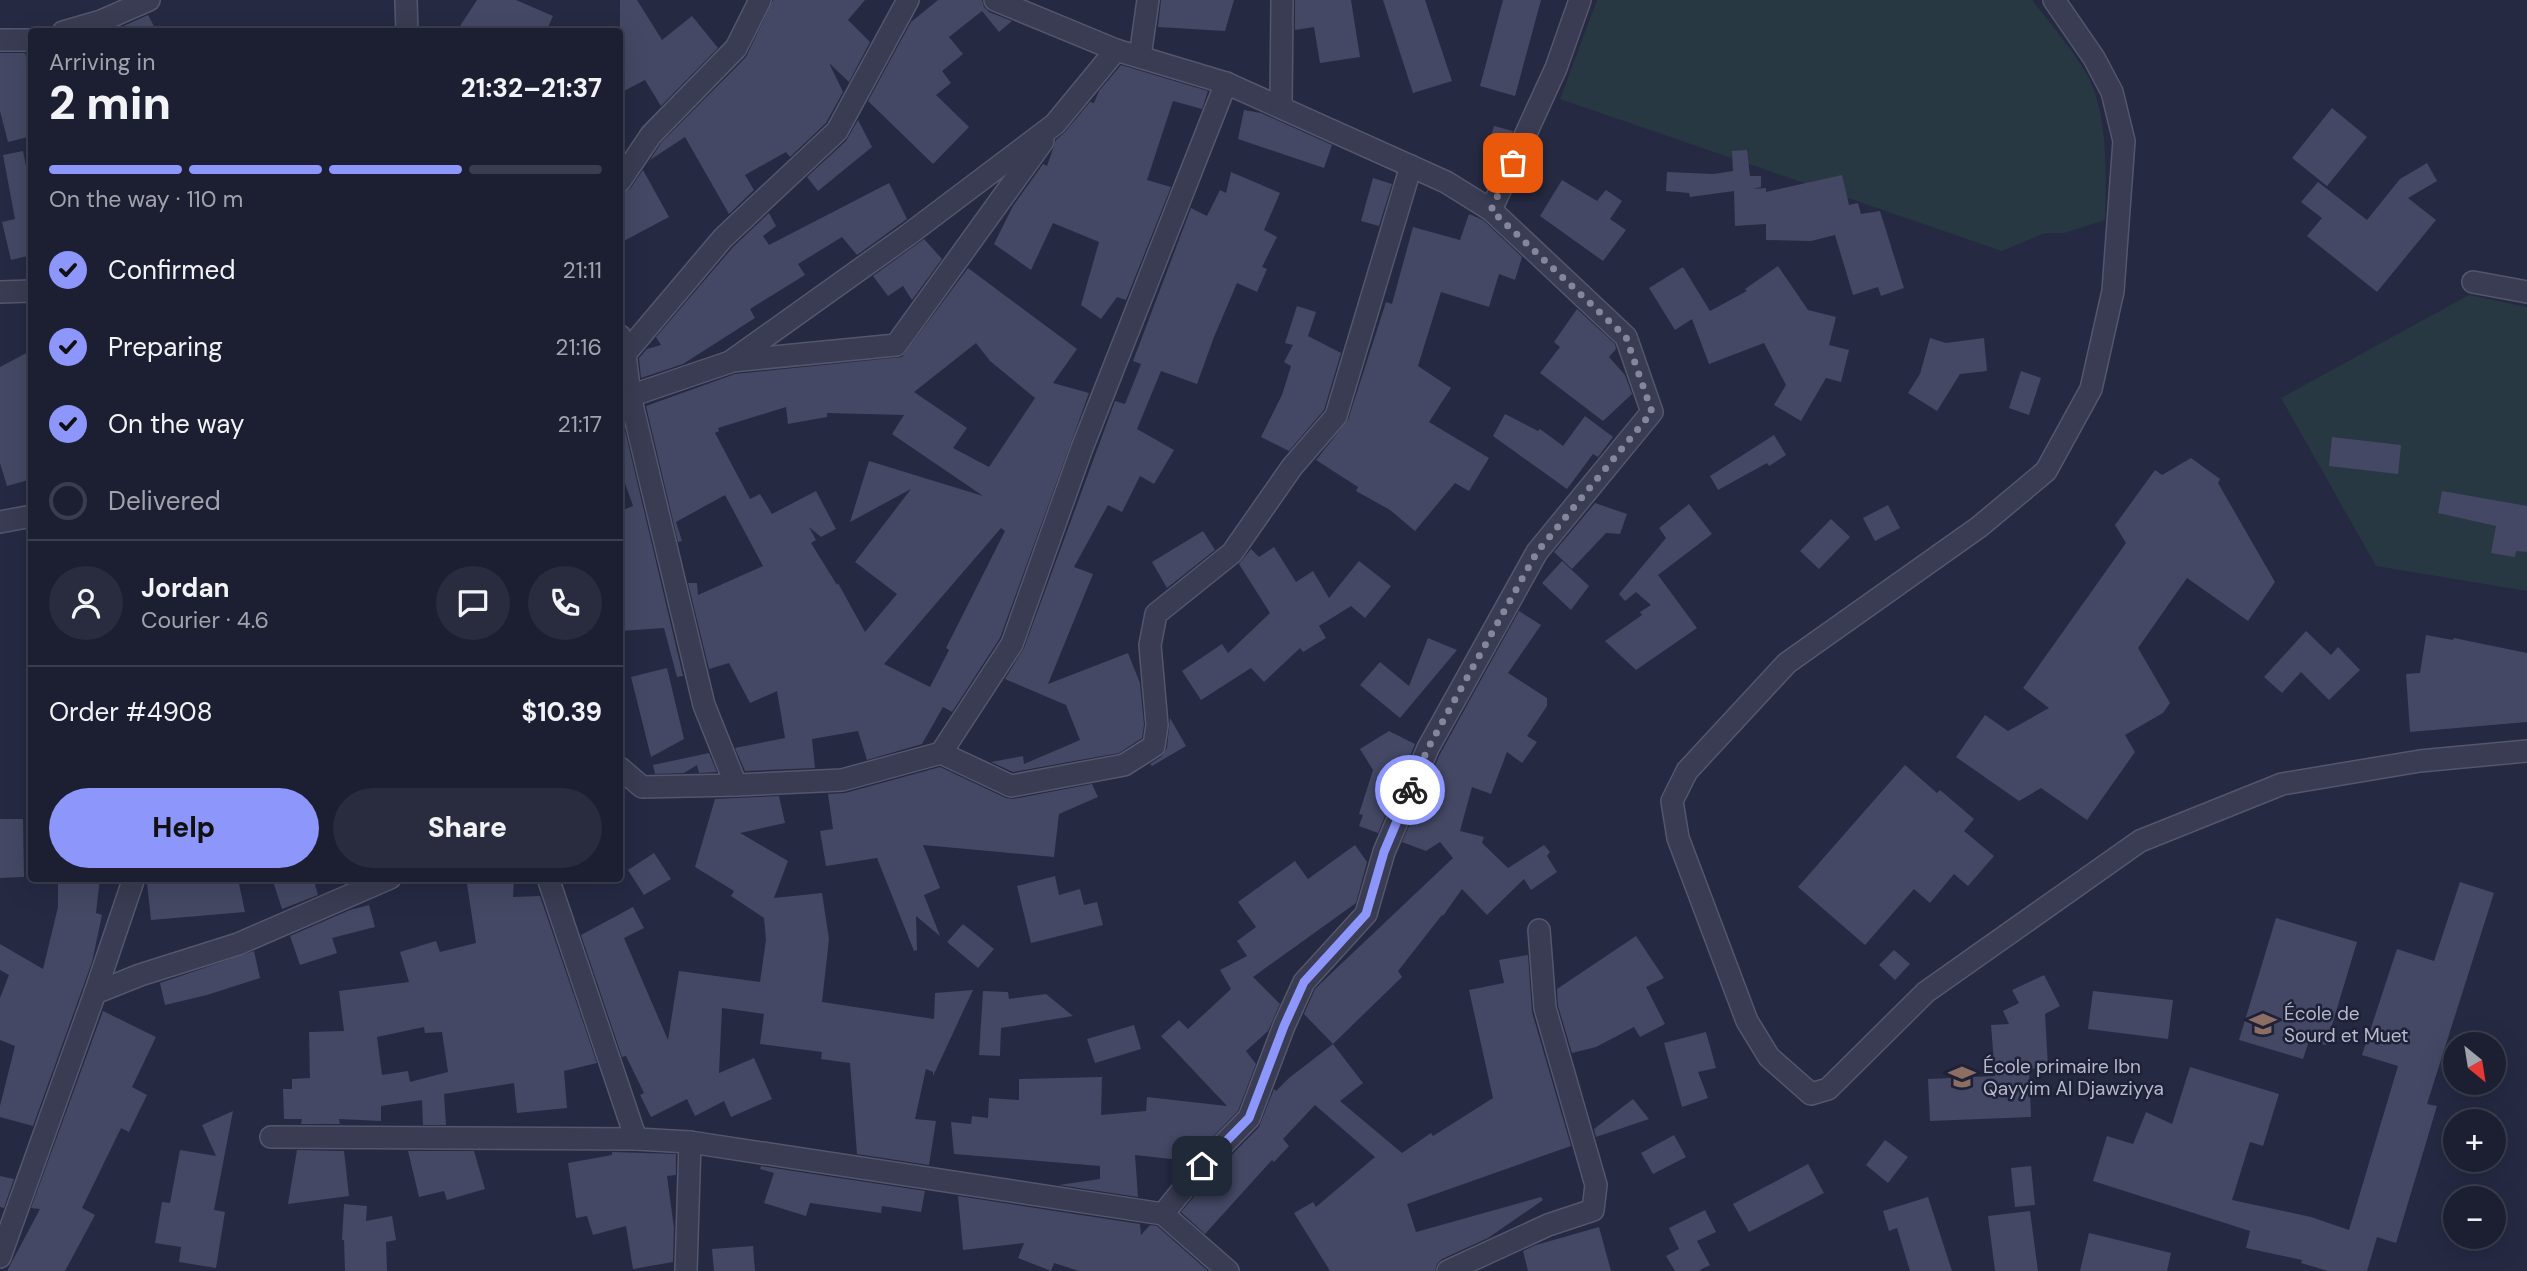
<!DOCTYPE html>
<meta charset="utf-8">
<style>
body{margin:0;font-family:"DM Sans",sans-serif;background:#292c3e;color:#f1f3f6;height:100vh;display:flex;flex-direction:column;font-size:26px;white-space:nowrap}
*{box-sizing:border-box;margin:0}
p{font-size:23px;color:#a0a2ac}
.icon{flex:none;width:38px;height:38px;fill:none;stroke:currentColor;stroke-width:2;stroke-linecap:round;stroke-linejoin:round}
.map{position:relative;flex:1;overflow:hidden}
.sheet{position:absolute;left:28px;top:28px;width:595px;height:854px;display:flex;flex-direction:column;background:#1c1f32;border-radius:7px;box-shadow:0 7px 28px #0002,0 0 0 2px #3a3d4d}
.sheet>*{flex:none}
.needle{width:46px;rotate:150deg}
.fabs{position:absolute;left:2443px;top:1032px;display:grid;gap:14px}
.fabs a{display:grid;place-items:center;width:63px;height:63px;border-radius:50%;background:#1c1f32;box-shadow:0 7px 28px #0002,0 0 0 2px #3a3d4d;font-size:35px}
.pin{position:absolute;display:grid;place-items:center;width:60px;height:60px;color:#fff;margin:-30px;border-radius:14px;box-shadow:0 4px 10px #0006}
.courier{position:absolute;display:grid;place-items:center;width:70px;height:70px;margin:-35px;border:5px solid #8c96fb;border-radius:50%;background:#fff;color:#222;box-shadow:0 2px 9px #0007}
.overview em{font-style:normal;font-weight:800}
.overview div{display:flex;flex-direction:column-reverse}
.overview{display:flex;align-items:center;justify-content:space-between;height:119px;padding:0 21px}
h1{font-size:46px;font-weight:800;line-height:52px}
.bar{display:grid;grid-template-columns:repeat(4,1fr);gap:10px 7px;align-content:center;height:84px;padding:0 21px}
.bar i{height:9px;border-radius:5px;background:#3a3d4d}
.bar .on{background:#8c96fb}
.bar p{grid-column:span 4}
.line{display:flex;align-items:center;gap:18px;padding:0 21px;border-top:2px solid #3a3d4d}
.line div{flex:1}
.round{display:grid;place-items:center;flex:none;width:74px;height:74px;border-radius:37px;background:#292c3e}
ol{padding:0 21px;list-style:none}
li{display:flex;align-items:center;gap:21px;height:77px}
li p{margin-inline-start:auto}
li .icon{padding:7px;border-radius:50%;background:#8c96fb;color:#111;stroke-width:4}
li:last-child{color:#a0a2ac}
li i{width:38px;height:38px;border:4px solid #3a3d4d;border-radius:50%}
.primary-button{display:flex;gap:14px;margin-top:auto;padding:14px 21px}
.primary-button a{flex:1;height:80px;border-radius:42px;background:#8c96fb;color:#111;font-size:28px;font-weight:800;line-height:80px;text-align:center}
.primary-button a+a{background:#292c3e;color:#f1f3f6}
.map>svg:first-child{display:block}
.green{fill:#273843}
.building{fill:#444864;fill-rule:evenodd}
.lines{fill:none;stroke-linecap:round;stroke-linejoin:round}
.minor-casing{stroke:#54576c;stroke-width:24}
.minor{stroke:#393c52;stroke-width:21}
.done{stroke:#83869c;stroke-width:7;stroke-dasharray:0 12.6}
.route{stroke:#8c96fb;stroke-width:9}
.labels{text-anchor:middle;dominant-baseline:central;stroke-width:5;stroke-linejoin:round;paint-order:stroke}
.poi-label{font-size:19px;fill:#b6b8cc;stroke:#1e2137;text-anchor:start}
</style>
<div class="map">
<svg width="2527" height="1271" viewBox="0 0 2527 1271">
<rect width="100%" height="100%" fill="#252942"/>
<g class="green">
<path d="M1597,0H2032C2049,22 2086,65 2094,90C2108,132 2106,177 2105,220L2064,233H2045L2002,251L1560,99Z"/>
<path d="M2469,295L2527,307V591L2376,566L2281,398Z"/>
</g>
<g class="building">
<path d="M477,0H516L553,16L546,32H456Z"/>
<path d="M620,0H637L662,40L692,16L718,48L661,106L645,80L620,93Z"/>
<path d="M773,0H865L848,20L870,42L849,82L829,63L843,92L826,123L790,157L786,152L745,175L754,190L729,214L685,137L650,160L661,143L746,57Z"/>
<path d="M938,0H982L984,7L989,12L1012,21L999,32L982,11L949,37L963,54L942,71L951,83L936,95L969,127L933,164L868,101L911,22Z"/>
<path d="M1161,0H1234L1225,31L1158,27Z"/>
<path d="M1295,0H1351L1360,57L1320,63L1314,27L1295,30Z"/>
<path d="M1383,0H1425L1452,81L1413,93Z"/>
<path d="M1503,0H1541L1515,96L1480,86Z"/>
<path d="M148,15L157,32H110Z"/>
<path d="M0,53H25L32,80V136L8,142L0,111Z"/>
<path d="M1121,65L1208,91L1202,109L1173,101L1147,180L1171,187L1126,300L1117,297L1101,319L1081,305L1099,242L1053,223L1031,270L994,244L1013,206L1043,164L1047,166L1056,140L1065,132L1090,102L1094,103L1099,91Z"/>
<path d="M2332,108L2367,137L2327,186L2292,158Z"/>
<path d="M1244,110L1261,113L1332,145L1324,168L1238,139Z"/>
<path d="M858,120L872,147L818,191L807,177L846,141Z"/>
<path d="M1494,126L1513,131L1501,157L1486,153Z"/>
<path d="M1747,150L1750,176H1761V187L1752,189L1766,188V192L1842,175L1849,205L1858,203L1861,214L1880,211L1904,288L1881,296L1878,287L1853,295L1835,235L1811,241L1766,240V224L1735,226L1734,191L1690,197L1689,193L1666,191L1667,172L1713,174L1733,171L1732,151Z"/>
<path d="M23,151L32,197V255L11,260L2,222L15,219L3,155Z"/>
<path d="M2427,163L2437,181L2408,198L2436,220L2377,292L2307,236L2322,218L2301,202L2318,182L2367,220L2400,179Z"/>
<path d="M643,170L669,217L620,243V194L630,189Z"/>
<path d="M1231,172L1280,193L1264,230L1277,237L1262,267L1267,269L1257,292L1237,283L1214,337L1197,384L1161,371L1137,429L1174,450L1154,484L1140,476L1122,512L1108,505L1074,567L1093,574L1048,684L1128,653L1140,683L1144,725L1142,738L1119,753L1013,772L991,762L1023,756L1024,764L1080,740L1066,705L1005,679L1024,648L1115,401L1125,404L1141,364L1133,361L1191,208L1207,216L1220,190L1226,193Z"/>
<path d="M1373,178L1392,184L1379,226L1361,221Z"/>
<path d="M1562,180L1597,201L1606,190L1622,201L1610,219L1626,230L1603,261L1540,216Z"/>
<path d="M889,183L907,219L857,255L842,237L798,264L805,275L750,309L755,318L683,364L641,378L639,358L647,349L661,345L656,337L733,247L769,213L776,226L763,236L769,245Z"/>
<path d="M1469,214L1483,220L1522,257L1515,280L1499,274L1489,307L1441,292L1418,366L1451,388L1429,422L1489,458L1469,491L1455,483L1415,531L1390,510L1356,491L1358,487L1316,460L1348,420L1386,302L1392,304L1413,227L1460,240Z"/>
<path d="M924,239L942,259L912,300L903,286L888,296L873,276Z"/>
<path d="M1778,266L1808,310L1836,317L1829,345L1849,350L1841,382L1826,378L1801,421L1774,405L1786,385L1764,343L1709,364L1692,319L1675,330L1649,288L1683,267L1710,311L1747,291L1745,289Z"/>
<path d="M968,268L1077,349L1053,383L1089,393L1000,638L952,712L943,707L922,744L867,760L858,731L812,739L815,768L745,771L735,748L785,738L777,691L750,703L729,663L709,669L688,583H697L698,595L763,566L725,495L676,522L682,541L678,542L646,406L735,374L902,357ZM976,343L990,361L1035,398L989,467L953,448L967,428L914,392ZM786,407L788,424L827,417V413L904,415L892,434L983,496L869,461L850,522L911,489L855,562L897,594L865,632L838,583L837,585L811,543L816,540L809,527L821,537L836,529L816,491L772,514L760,494L750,499L715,433L719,431L718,428ZM1001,528L1005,531L946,648L949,650L930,687L884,664Z"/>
<path d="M1297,306L1316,312L1308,336L1341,353L1324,410L1289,451L1261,437L1282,395L1291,366L1284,362L1293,345L1285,343Z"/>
<path d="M1577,309L1615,344L1616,349L1609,357L1625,375L1632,394L1603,421L1540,373L1560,347L1554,342Z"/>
<path d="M1930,338L1946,343L1984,338L1987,371L1960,374L1937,411L1908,393L1920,374Z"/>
<path d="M32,350V479L7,486L0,463V367Z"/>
<path d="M2021,371L2041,378L2029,415L2009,408Z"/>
<path d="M620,409L683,676L677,677L664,628L620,631V598H624L623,572L620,562V511L633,506L620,469Z"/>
<path d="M1505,414L1538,431L1540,429L1563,446L1585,416L1613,437L1598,457L1593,454L1567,489L1493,436Z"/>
<path d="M1774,435L1786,455L1769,466L1767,463L1718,490L1710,476Z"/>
<path d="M2332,437L2401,445L2398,474L2329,466Z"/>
<path d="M2191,458L2220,479L2218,483L2275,582L2248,621L2187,578L2138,648L2170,703L2163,713L2125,735L2135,752L2087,820L2041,788L2019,801L1956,757L1985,715L2008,731L2049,708L2023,688L2126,543L2115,525L2155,470L2162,475Z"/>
<path d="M2442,491L2527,506V552L2516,551L2515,557L2491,553L2496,526L2438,513Z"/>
<path d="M1595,503L1627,514L1620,534L1606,533L1572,569L1554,552Z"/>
<path d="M1689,504L1712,534L1658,575L1697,628L1636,670L1605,641L1642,615L1640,612L1651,605L1636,592L1625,601L1619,594L1666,538L1659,528Z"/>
<path d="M1888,505L1900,528L1875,541L1863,518Z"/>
<path d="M1831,519L1850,537L1819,569L1800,551Z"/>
<path d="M1203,531L1215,550L1167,588L1152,562Z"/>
<path d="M1274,547L1296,582L1313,571L1329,598L1359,561L1391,586L1365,618L1351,606L1319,626L1326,638L1303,652L1300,648L1264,682L1251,668L1201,700L1182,671L1222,644L1228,653L1270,613L1239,564L1251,549L1259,557Z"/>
<path d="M1562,561L1589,586L1571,610L1542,583Z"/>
<path d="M1519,611L1541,625L1508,673L1547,698V706L1527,736L1537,742L1522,763L1507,752L1491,794L1472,787L1460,831L1484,837L1482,843L1508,868L1544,845L1550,852L1547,856L1557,872L1531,890L1524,879L1487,915L1462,889L1443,916L1442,915L1398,971L1402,977L1333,1044L1304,1014L1315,989L1321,983L1453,858L1440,842L1426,851L1402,842L1440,754Z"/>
<path d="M2306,631L2331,655L2338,647L2360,670L2329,700L2301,672L2282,693L2264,677Z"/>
<path d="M2426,635L2453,640L2454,638L2527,653V722L2410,732L2406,674L2420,673Z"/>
<path d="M1428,638L1457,650L1400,718L1360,685L1380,662L1409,686Z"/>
<path d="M667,668L684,739L651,757L631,677Z"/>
<path d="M1170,718L1186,746L1152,766L1150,764L1161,757L1167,748Z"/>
<path d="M1389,731L1415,744L1378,833L1359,826L1363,815L1359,814L1373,770L1360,749Z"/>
<path d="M709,753L717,772L699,773L697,765L684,773L655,774L653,765Z"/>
<path d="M1905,765L1937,793L1940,790L1974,819L1964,831L1994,856L1968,886L1954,874L1930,903L1914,889L1865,945L1798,887Z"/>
<path d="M940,767L1006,798L1013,799L1092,784L1098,797L1059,814L1054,857L923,845L940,888L924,895L940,936L916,916L917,950L914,951L877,858L826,866L820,831L833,829L828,794L845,793Z"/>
<path d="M779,796L785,823L740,833L788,861L774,898L822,893L829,939L822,1002L934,1019L935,993L973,990L933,1076V1072L926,1069L915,1119L936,1121L929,1165L857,1154L850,1063L821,1059L822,1052L760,1044L764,1014L722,1008L719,1073L754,1058L772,1099L731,1117L724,1101L695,1116L687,1099L651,1117L640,1095L644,1093L626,1056L622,1057L581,935L633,907L644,928L624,938L668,1040L679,971L760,982L766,940L764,918L731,896L734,891L695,867L715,799Z"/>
<path d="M0,819H23L24,877L0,878Z"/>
<path d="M1355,845L1367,862L1356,903L1253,977L1280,1004L1268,1031L1246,1051L1256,1064L1238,1111L1189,1161L1135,1155L1138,1197L1059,1185L1100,1179V1166L954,1154L951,1122L971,1124L972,1116L988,1118L989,1098L1019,1100V1079L1102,1077L1101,1115L1146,1111L1147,1097L1227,1106L1161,1036L1179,1020L1188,1029L1231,989L1220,970L1247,956L1237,941L1256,927L1238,902L1295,861L1308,879Z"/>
<path d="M654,853L671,879L644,895L628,870Z"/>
<path d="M1055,876L1059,895L1080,889L1084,905L1097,902L1103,925L1031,943L1017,886Z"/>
<path d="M58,878H100L96,913L102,915L92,962L33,1126L0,1117V1106L15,1046L0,1040V998L9,975L0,970V944L43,969L58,907Z"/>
<path d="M272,878H313L318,895L282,909Z"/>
<path d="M466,878H514L513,897L540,896L597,1063L564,1071L567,1108L517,1113L514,1083L444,1094L446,1125H423L422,1100L381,1106V1121L339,1119L340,1124H301L302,1119H284L283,1089H292V1079L310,1078L309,1032L344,1031L339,991L409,982L400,952L436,941L440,952L476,943ZM424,1027L425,1033L442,1032L448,1072L410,1082L408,1071L382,1075L377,1037Z"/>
<path d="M238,879L245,912L151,920L147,883L187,880V884Z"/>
<path d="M2460,882L2494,893L2427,1104L2437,1106L2396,1243L2377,1237L2367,1271H2328L2301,1263L2302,1260L2246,1248L2250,1231L2093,1181L2107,1136L2133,1144L2146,1112L2172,1124L2190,1067L2279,1094L2263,1146L2250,1142L2232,1200L2311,1217L2349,1230L2398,1066L2362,1055L2397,949L2434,961Z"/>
<path d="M369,905L375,927L332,938L337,953L300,965L290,936L350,910Z"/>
<path d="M2276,918L2357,942L2326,1045L2309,1041L2303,1059L2239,1040Z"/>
<path d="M963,924L994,949L978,968L947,942Z"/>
<path d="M1636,936L1664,978L1646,987L1665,1024L1640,1037L1634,1027L1596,1047L1572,1053L1558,1006L1557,989Z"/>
<path d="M1894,950L1910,964L1895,980L1879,965Z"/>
<path d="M254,951L260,978L207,995L165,1005L160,983Z"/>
<path d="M1528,955L1532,1012L1571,1146L1407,1204L1416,1232L1541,1197L1543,1200L1488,1238L1442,1259L1437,1264L1435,1271H1330L1294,1213L1313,1202L1316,1207L1375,1157L1315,1105L1283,1139L1289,1146L1274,1162L1272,1160L1205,1234L1181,1212L1212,1175L1259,1127L1274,1089L1276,1091L1289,1078L1333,1044L1363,1083L1340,1101L1402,1153L1431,1133L1433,1136L1493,1098L1469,990L1504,983L1499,960Z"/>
<path d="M2044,975L2060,1006L2045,1014L2048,1067L2029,1069L2031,1117L1930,1121L1928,1079L1995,1076L1991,1025L2009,1024L2003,1011L2019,1003L2012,990Z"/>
<path d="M983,991L1008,992L1009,999L1046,994L1073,1016L1001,1028L1000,1056L979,1055Z"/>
<path d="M2093,991L2173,1000L2168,1039L2088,1029Z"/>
<path d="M103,1011L156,1037L132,1087L147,1095L129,1132L121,1128L82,1208L95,1215L65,1271H7L40,1209L31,1208Z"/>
<path d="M1134,1025L1141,1049L1095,1063L1087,1039Z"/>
<path d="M1706,1032L1716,1068L1698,1072L1708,1098L1682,1107L1664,1043Z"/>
<path d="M1633,1099L1649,1119L1596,1137L1594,1129Z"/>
<path d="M233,1111L214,1210L225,1212L216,1268L179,1262L181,1247L155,1243L162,1202L170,1203L180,1150L216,1156L202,1125Z"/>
<path d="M1674,1135L1686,1157L1653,1174L1641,1153Z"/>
<path d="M1885,1140L1908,1157L1888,1183L1866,1165Z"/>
<path d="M297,1150L344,1151L349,1196L288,1204Z"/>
<path d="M408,1151H474L485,1189L447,1200L444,1191L419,1197Z"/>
<path d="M612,1152L676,1154V1175L667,1176L674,1228L673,1262L633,1269L626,1226L593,1235L587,1216L576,1218L568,1163L612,1155Z"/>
<path d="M1808,1164L1824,1193L1749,1232L1733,1204Z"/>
<path d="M761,1166L925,1191L921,1212L882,1206L881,1213L810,1203L806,1216L764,1203L774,1173L760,1169Z"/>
<path d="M2031,1166L2035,1205L2015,1207L2011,1168Z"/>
<path d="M0,1176L14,1179L4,1208L0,1207Z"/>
<path d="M958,1196L1140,1224L1141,1235L1150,1225L1157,1226L1208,1271H1079L1054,1263L1051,1271L1018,1258L1024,1243L963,1250Z"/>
<path d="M1928,1197L1952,1271H1910L1897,1228L1889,1231L1883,1211Z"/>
<path d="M344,1204L367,1206L366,1221L392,1216L396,1240L386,1242L387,1271H345L344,1240H342Z"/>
<path d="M1705,1210L1716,1232L1697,1241L1710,1265L1698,1271H1675L1666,1256L1679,1249L1669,1228Z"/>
<path d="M2030,1211L2038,1271H1995L1988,1216Z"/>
<path d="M1599,1227L1611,1271H1528L1523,1251L1536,1245Z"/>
<path d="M2089,1233L2171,1253L2167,1271H2080Z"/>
<path d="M753,1246L755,1271H714L712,1249Z"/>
</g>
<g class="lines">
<defs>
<g id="minor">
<path d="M406,0L407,32"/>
<path d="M995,0L1116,50L1226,83L1446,182L1491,210L1626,337L1652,412L1537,552L1428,748L1384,852L1366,914L1304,982L1284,1026L1249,1118L1202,1166L1163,1214"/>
<path d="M2054,0L2094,58L2112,92L2124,141L2113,291L2091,389L2046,471L1979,527L1787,663L1687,771L1672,801L1678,838L1747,1021L1769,1057L1811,1094L1828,1089L1926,992L2140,841L2282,784L2420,761L2527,751"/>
<path d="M63,32L101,21L149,0"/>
<path d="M0,40H32"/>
<path d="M1140,57L1148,0"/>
<path d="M1281,107L1282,0"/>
<path d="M620,181L651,135L736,48L760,0"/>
<path d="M1491,210L1556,68L1580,0"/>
<path d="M2473,282L2527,292"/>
<path d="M0,292L32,291"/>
<path d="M620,336L625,354L630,396L704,705L736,785L842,780L941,753L1012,644L1082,448L1226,83"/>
<path d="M620,354H625L723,238L837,131L908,0"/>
<path d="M732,361L896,345L1043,141"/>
<path d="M630,396L730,362L908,235L1055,124L1116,50"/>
<path d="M0,522L32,516"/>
<path d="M941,753L1011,786L1124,765L1154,746L1157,725L1150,645L1156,614L1232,553L1292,467L1336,416L1411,166"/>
<path d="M620,768L642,787L736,785"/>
<path d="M95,993L134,878"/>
<path d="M271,1137L636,1139L548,878"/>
<path d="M636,1139L690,1142L1163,1214L1228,1271"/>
<path d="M0,1257L95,993L140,975L238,944L390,878"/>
<path d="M686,1271L690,1142"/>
<path d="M1448,1271L1548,1225L1593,1210L1596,1185L1545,1008L1539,930"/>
</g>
</defs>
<use href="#minor" class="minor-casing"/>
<use href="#minor" class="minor"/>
</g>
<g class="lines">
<path class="done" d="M1410,790L1428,748L1537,552L1652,412L1626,337L1491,210L1513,163"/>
<path class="route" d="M1202,1166L1249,1118L1284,1026L1304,982L1366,914L1384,852L1410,790"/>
</g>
<defs>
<symbol id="school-bare" viewBox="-9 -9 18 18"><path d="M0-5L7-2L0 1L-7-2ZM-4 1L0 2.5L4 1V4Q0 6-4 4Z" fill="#8d6e63" stroke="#1e2137" stroke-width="2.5" paint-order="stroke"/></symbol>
</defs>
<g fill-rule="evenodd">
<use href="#school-bare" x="2244" y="1005" width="38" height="38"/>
<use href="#school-bare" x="1943" y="1058" width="38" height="38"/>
</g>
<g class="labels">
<g class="poi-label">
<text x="2284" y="1013">École de<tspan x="2284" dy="22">Sourd et Muet</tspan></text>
<text x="1983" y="1066">École primaire Ibn<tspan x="1983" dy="22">Qayyim Al Djawziyya</tspan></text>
</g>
</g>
</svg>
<div class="fabs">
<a><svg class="needle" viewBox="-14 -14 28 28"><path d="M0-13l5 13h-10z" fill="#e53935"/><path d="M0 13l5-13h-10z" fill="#a0a2ac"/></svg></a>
<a>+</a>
<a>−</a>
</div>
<div class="pin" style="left:1513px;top:163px;background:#ea580c"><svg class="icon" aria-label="bag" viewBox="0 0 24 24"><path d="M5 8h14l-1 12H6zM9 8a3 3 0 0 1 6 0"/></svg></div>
<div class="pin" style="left:1202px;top:1166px;background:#1f2937"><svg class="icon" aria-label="home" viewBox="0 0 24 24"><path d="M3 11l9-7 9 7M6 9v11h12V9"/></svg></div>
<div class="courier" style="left:1410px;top:790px"><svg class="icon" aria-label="bike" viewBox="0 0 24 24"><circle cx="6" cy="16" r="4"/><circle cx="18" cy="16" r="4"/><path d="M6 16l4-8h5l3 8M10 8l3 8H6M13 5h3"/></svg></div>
<section class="sheet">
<div class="overview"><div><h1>2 min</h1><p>Arriving in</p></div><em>21:32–21:37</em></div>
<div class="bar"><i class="on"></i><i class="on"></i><i class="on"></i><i></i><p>On the way · 110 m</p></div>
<ol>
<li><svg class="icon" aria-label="check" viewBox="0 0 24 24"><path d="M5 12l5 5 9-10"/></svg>Confirmed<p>21:11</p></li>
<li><svg class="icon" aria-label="check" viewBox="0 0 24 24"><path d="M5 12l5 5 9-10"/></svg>Preparing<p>21:16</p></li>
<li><svg class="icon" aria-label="check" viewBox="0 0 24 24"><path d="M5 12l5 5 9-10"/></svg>On the way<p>21:17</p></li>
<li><i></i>Delivered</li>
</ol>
<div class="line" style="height:126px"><a class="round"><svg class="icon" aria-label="person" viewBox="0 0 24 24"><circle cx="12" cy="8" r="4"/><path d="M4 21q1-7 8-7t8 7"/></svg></a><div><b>Jordan</b><p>Courier · 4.6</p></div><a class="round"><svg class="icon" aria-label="chat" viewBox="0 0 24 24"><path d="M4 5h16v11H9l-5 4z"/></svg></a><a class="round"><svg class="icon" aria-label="phone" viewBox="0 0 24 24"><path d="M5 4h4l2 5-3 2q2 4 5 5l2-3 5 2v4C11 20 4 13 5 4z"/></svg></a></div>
<div class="line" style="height:91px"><div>Order #4908</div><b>$10.39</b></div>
<div class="primary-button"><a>Help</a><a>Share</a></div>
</section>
</div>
